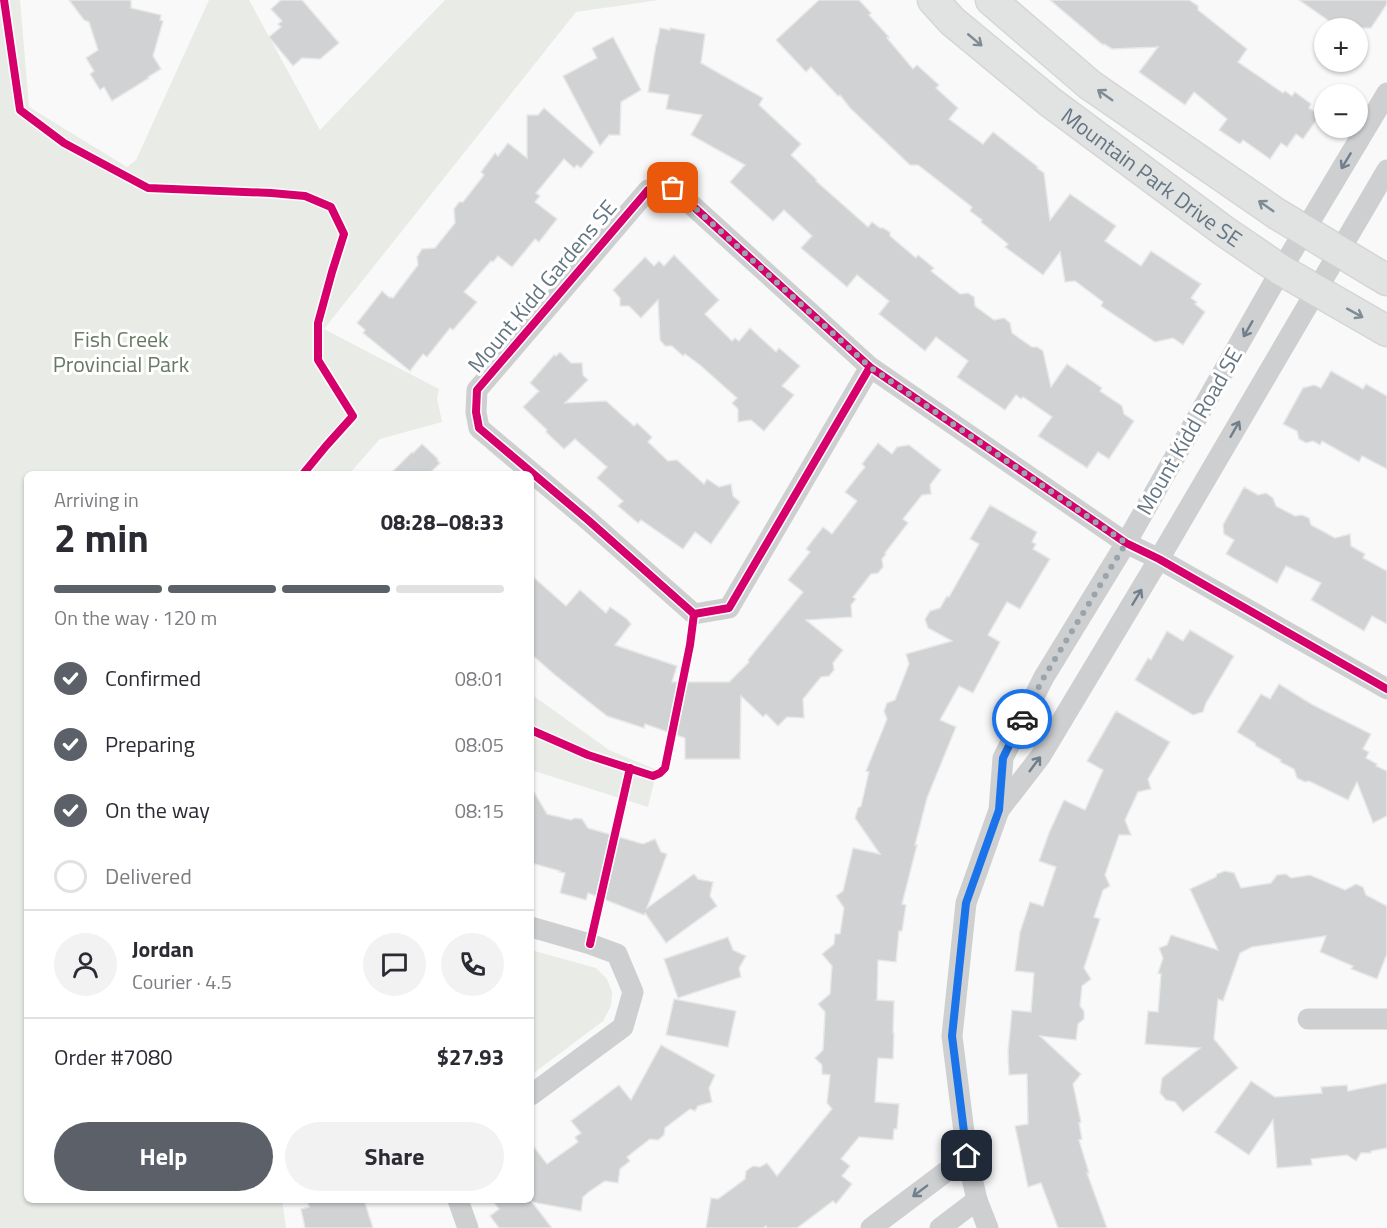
<!DOCTYPE html>
<meta charset="utf-8">
<style>
body{margin:0;font-family:"Titillium Web",sans-serif;background:#f2f2f3;color:#2b2b33;height:100vh;display:flex;flex-direction:column;font-size:22px;white-space:nowrap}
*{box-sizing:border-box;margin:0}
p{font-size:20px;color:#7c7c81}
.icon{flex:none;width:33px;height:33px;fill:none;stroke:currentColor;stroke-width:2;stroke-linecap:round;stroke-linejoin:round}
.map{position:relative;flex:1;overflow:hidden}
.sheet{position:absolute;left:24px;top:471px;width:510px;height:732px;display:flex;flex-direction:column;background:#fff;border-radius:9px;box-shadow:0 2px 4px #0004}
.sheet>*{flex:none}
.tools{position:absolute;left:1314px;top:18px;display:grid;gap:12px}
.tools a{display:grid;place-items:center;width:54px;height:54px;border-radius:50%;background:#fff;box-shadow:0 2px 4px #0004;font-size:30px}
.pin{position:absolute;display:grid;place-items:center;width:51px;height:51px;color:#fff;margin:-26px;border-radius:12px;box-shadow:0 3px 9px #0006}
.courier{position:absolute;display:grid;place-items:center;width:60px;height:60px;margin:-30px;border:4px solid #1a73e8;border-radius:50%;background:#fff;color:#222;box-shadow:0 2px 8px #0007}
.summary em{font-style:normal;font-weight:700}
.summary div{display:flex;flex-direction:column-reverse}
.summary{display:flex;align-items:center;justify-content:space-between;height:102px;padding:0 30px}
h1{font-size:39px;font-weight:700;line-height:45px}
.bar{display:grid;grid-template-columns:repeat(4,1fr);gap:9px 6px;align-content:center;height:72px;padding:0 30px}
.bar i{height:8px;border-radius:4px;background:#e1e1e2}
.bar .on{background:#5c6169}
.bar p{grid-column:span 4}
.line{display:flex;align-items:center;gap:15px;padding:0 30px;border-top:2px solid #e1e1e2}
.line div{flex:1}
.round{display:grid;place-items:center;flex:none;width:63px;height:63px;border-radius:32px;background:#f2f2f3}
ol{padding:0 30px;list-style:none}
li{display:flex;align-items:center;gap:18px;height:66px}
li p{margin-inline-start:auto}
li .icon{padding:6px;border-radius:50%;background:#5c6169;color:#fff;stroke-width:4}
li:last-child{color:#7c7c81}
li i{width:33px;height:33px;border:3px solid #e1e1e2;border-radius:50%}
.action{display:flex;gap:12px;margin-top:auto;padding:12px 30px}
.action a{flex:1;height:69px;border-radius:36px;background:#5c6169;color:#fff;font-size:24px;font-weight:700;line-height:69px;text-align:center}
.action a+a{background:#f2f2f3;color:#2b2b33}
.map>svg:first-child{display:block}
.green{fill:#e8ebe6}
.building{fill:#d0d2d3;stroke:#e8e8e8;stroke-width:1.5}
.lines{fill:none;stroke-linecap:round;stroke-linejoin:round}
.secondary-casing{stroke:#d5d6d7;stroke-width:33}
.street{stroke:#cecfd0;stroke-width:21}
.secondary{stroke:#e1e2e2;stroke-width:30}
.cycleway-casing{stroke:#fff;stroke-width:11}
.cycleway{stroke:#d6006c;stroke-width:8}
.oneway{stroke:#7e8c96}
.oneway2{stroke:#707f8b}
.done{stroke:#99a4ac;stroke-width:6;stroke-dasharray:0 10.8}
.route{stroke:#1a73e8;stroke-width:8}
.labels{text-anchor:middle;dominant-baseline:central;stroke-width:6;stroke-linejoin:round;paint-order:stroke}
.street-label{font-size:22px;fill:#657683;stroke:#fff}
.park-label{font-size:22px;fill:#687a64;stroke:#fff}
</style>
<div class="map">
<svg width="1387" height="1228" viewBox="0 0 1387 1228">
<rect width="100%" height="100%" fill="#f9f9f9"/>
<g class="green">
<path d="M0,0H20L29,107L127,167L136,160L209,0H249L320,130L445,0H659L576,12L324,329L439,389L437,398L442,422L380,439L349,474H27V1200H282L286,1228H0Z"/>
<path d="M531,694L609,750L657,770L648,807L531,770Z"/>
<path d="M531,950L596,968L607,979L612,992L611,1006L603,1021L531,1075Z"/>
</g>
<g class="building">
<path d="M69,0H131V8L161,15L160,20L163,21L153,56L161,69L148,77L149,78L112,101L104,87L100,90L90,74L94,71L86,58L98,50L89,22L84,20Z"/>
<path d="M281,0H302L339,43L320,59L302,58L293,66L269,37L281,27L278,24L282,21L271,9Z"/>
<path d="M819,0H859L871,13L869,15L889,37L887,38L913,69L917,65L939,85L936,88L958,108L949,119L983,144L993,132L1038,167L1037,168L1044,173L1050,220L1070,194L1116,226L1105,241L1141,266L1151,251L1201,284L1191,298L1197,302L1195,304L1205,312L1183,345L1173,338L1155,342L1101,306L1103,302L1075,281L1065,282L1060,252L1043,275L1005,247L1008,244L981,222L982,220L970,211L972,207L918,165H910L850,108L840,95L838,96L811,67L806,72L776,40Z"/>
<path d="M1050,0H1189L1198,6V10L1247,49L1238,62L1283,93L1285,91L1292,96L1295,92L1311,104L1309,108L1320,115L1303,139L1296,134L1287,147L1281,143L1270,159L1243,140L1240,144L1219,130L1227,119L1194,92L1185,105L1139,72L1158,47L1112,49L1104,44L1103,45Z"/>
<path d="M1299,0H1387V4L1371,28H1339Z"/>
<path d="M660,28L670,30V28L705,34L701,63L763,98L759,105L801,144L791,155L817,180L816,181L868,227L872,222L880,228H883L890,232V236L916,258L918,255L934,268L931,271L960,294L968,293L974,297L975,306L994,320L1004,318L1010,323L1012,333L1032,347H1037L1043,351L1051,387L1067,364L1102,388L1100,391L1122,406L1124,414L1134,421L1109,459L1098,452L1087,468L1038,436L1052,417L1023,397L1021,399L1016,395L1005,410L957,377L968,361L936,337L925,351L879,314L889,301L857,275L847,287L801,248L812,236L784,210L773,221L730,182L745,165L691,135L702,115L666,109L669,95L648,92L656,45L657,43Z"/>
<path d="M613,37L641,90L621,102L620,135H609L600,146L563,76L597,58L592,48Z"/>
<path d="M544,108L594,152L581,168L577,165L574,168L564,159L536,193L540,196L535,202L557,219L539,242L535,239L512,267L498,256L493,262L491,261L464,292L477,302L453,330L450,328L427,357L423,354L410,371L363,333L365,330L357,323L382,291L390,298L391,297L393,298L418,265L417,257L422,249L435,248L455,223L454,209L459,202H463L484,175L481,172L495,153L498,156L508,143L527,158V115H538Z"/>
<path d="M674,255L719,300L705,314L732,341L735,338L739,341L750,328L776,352L779,348L800,366L782,386L794,395L764,431L751,420L738,422V409L732,403L737,398L700,365L685,354L683,356L672,346H665L660,340L658,300L641,318L629,306H620V298L613,290L645,257L654,266L659,261L664,266Z"/>
<path d="M560,352L571,363H582L583,375L588,380L565,403L606,401L634,426L637,423L652,437L648,442L668,461L677,460L704,484L707,479L719,487L731,484L733,496L740,502L711,544L695,532L683,549L641,520L638,523L618,506L623,501L597,478L607,467L575,439L564,449L546,432L547,430L523,407L539,391L530,383L554,355L556,356Z"/>
<path d="M1331,371L1363,389L1366,384L1387,396V469L1362,456L1359,462L1322,441L1320,445L1313,441L1306,443L1299,439L1297,431L1283,424L1303,388L1314,385L1321,388Z"/>
<path d="M878,443L892,454L897,447L909,445L941,470L930,485L931,494L922,495L903,519L908,523L885,553L886,554L882,559L883,567L878,573L871,574L853,597L856,599L851,605L852,617L806,620L843,650L833,663L834,670L829,676L821,677L803,699L804,718L787,717L778,726L766,714L763,717L741,696L740,759H685V738L645,724L644,728L607,716L555,675L531,654V575L566,606L580,590L606,613L610,607L627,619L631,624L615,645L677,666L672,682H729L749,662L748,660L803,592L788,580L810,552L806,549L823,527L832,534L857,501L845,492L865,467L862,464Z"/>
<path d="M422,444L438,459L437,460L440,463L432,471L435,474H390L412,452L413,453Z"/>
<path d="M1244,487L1258,495L1266,493L1273,498L1276,506L1295,516L1302,515L1309,518L1311,525L1335,538L1350,534L1351,546L1365,554L1363,558L1387,571V624L1372,616L1364,631L1311,600L1321,583L1286,566L1277,583L1226,554L1234,540L1224,534L1223,525Z"/>
<path d="M990,505L1037,532L1032,542L1036,544L1033,549L1050,559L1020,609L1007,602L988,635L1000,642L973,693L959,686L940,720L956,727L927,798L915,845H917L902,904L906,905L902,931H899L896,962L878,960L877,1000L894,1001L893,1033H894L893,1059L878,1058L875,1102L899,1104L897,1129H894L893,1140L859,1137L841,1159L850,1166L842,1176L852,1184L836,1204L833,1201L797,1228H767L766,1226L763,1228H706L711,1198L718,1199L745,1179L746,1171L753,1166L760,1167L767,1163L777,1176L832,1109L827,1103L830,1075L822,1074V1065L815,1058L823,1050L825,1012L818,1004L830,994L832,966L822,954L834,944L835,934H840L844,908L836,896L843,891L853,848L880,854L855,818L858,808L861,806L869,772L866,771L887,719L884,711L887,703L895,700L909,664L906,654L952,641L928,628L925,619L930,611L940,608L947,596L949,597L979,544L970,539Z"/>
<path d="M1190,630L1234,656L1206,703L1203,712L1193,715L1135,680L1148,658L1151,660L1167,631L1183,641Z"/>
<path d="M1279,684L1313,705L1371,734L1363,749L1369,752L1366,758L1377,764L1376,766L1387,771V816L1373,823L1357,782L1348,800L1309,781L1305,782L1297,778L1294,769L1280,762L1281,760L1256,746L1255,743L1237,732L1261,694L1270,699Z"/>
<path d="M1116,711L1170,742L1148,779L1151,789L1138,792L1125,820L1131,835H1119L1105,875L1110,886L1103,890L1094,917L1100,919L1084,968L1091,979L1082,986L1080,1006L1084,1011V1019L1078,1024L1076,1040L1040,1036L1081,1074L1073,1084L1081,1122L1079,1123L1082,1139L1079,1140L1089,1173H1087L1107,1228H1058L1041,1183L1028,1187L1015,1126L1028,1124L1027,1074L1009,1075L1008,1052L1012,1010L1031,1012L1034,973L1015,971L1020,932L1030,902L1043,906L1056,867L1039,861L1049,833L1064,800L1085,810L1103,770L1087,761Z"/>
<path d="M531,787L547,814L571,820L575,818L582,819L588,828L643,844L655,839L661,852L667,854L647,908L694,874L698,879L713,882L710,896L717,906L666,943L645,913L644,915L588,893L586,900L560,893L565,873L559,872L560,871L531,863Z"/>
<path d="M1225,871L1234,873L1241,888L1271,883L1277,875L1286,874L1291,878L1310,875L1345,890L1356,884L1363,887L1366,895L1387,906V954L1377,979L1351,969L1353,966L1320,952L1326,936L1252,947L1240,953L1223,1001L1218,999L1214,1039L1238,1068L1183,1112L1175,1102L1166,1100L1160,1093L1162,1078L1200,1048L1145,1044L1148,1011L1158,1012L1161,974L1158,973L1163,958L1159,948L1167,945L1171,935L1218,950L1190,889L1216,877L1217,874Z"/>
<path d="M728,937L733,950L746,956L739,968L741,977L678,998L664,959Z"/>
<path d="M674,999L736,1011L728,1047L666,1035Z"/>
<path d="M661,1045L715,1075L709,1088L712,1102L698,1106L695,1111L690,1109L665,1128L664,1135L658,1140L650,1139L627,1157L630,1161L620,1169L618,1183L605,1181L590,1191L583,1197L581,1211L532,1202L552,1228H499L490,1216L499,1209L492,1200L531,1201V1143L547,1164L578,1142L575,1137L581,1133L571,1121L619,1085L631,1100Z"/>
<path d="M1251,1081L1275,1097L1322,1093L1321,1087L1347,1085L1348,1091L1387,1083V1148L1371,1151V1153H1361L1356,1161L1347,1155L1311,1159L1312,1165L1277,1168L1273,1120L1249,1155L1215,1132Z"/>
<path d="M307,1200H364L373,1228H305L301,1209L309,1207Z"/>
</g>
<g class="lines">
<defs>
<g id="secondary">
<path id="s1" d="M933,0L952,21L1050,102L1224,231L1281,270L1387,331"/>
<path d="M991,0L1090,85L1277,214L1387,280"/>
</g>
</defs>
<use href="#secondary" class="secondary-casing"/>
<g class="street">
<path d="M870,367L729,608L694,614L588,520L479,428L476,412L477,390L648,190L673,188L870,367L1126,543L1159,559L1387,689"/>
<path d="M999,810L1040,757L1159,559L1387,170"/>
<path d="M531,927L590,944L617,954L633,992L623,1027L531,1095"/>
<path d="M1308,1019H1387"/>
<path d="M458,1200L468,1228"/>
<path d="M871,1228L967,1156"/>
<path d="M940,1228L977,1200"/>
<path d="M988,1228L977,1200L967,1156L952,1036L966,903L999,810L1003,758L1044,677L1126,543L1281,270L1387,93"/>
</g>
<use href="#secondary" class="secondary"/>
<defs>
<g id="cycleway">
<path d="M4,0L20,110L64,143L148,188L271,193L305,196L331,207L344,234L332,272L318,323V360L353,416L326,446L303,474"/>
<path d="M870,367L729,608L694,614L588,520L479,428L476,412L477,390L648,190L673,188L870,367L1126,543L1159,559L1387,689"/>
<path d="M531,730L588,755L653,776L660,773L665,768L690,645L694,614"/>
<path d="M590,944L630,768"/>
</g>
</defs>
<use href="#cycleway" class="cycleway-casing"/>
<use href="#cycleway" class="cycleway"/>
</g>
<defs><path id="oneway-shaft" d="M-6 0H5M1.5-3L5.5 0L1.5 3" fill="none" stroke-width="1.6" stroke-linecap="round" stroke-linejoin="round" transform="scale(1.5)"/></defs>
<g class="oneway">
<use href="#oneway-shaft" transform="translate(975 40) rotate(40)"/>
<use href="#oneway-shaft" transform="translate(1105 95) rotate(-145)"/>
<use href="#oneway-shaft" transform="translate(1266 206) rotate(-145)"/>
<use href="#oneway-shaft" transform="translate(1355 313) rotate(29)"/>
</g>
<g class="oneway2">
<use href="#oneway-shaft" transform="translate(1346 161) rotate(121)"/>
<use href="#oneway-shaft" transform="translate(1248 329) rotate(120)"/>
<use href="#oneway-shaft" transform="translate(1235 429) rotate(-60)"/>
<use href="#oneway-shaft" transform="translate(1137 597) rotate(-59)"/>
<use href="#oneway-shaft" transform="translate(1035 764) rotate(-53)"/>
<use href="#oneway-shaft" transform="translate(920 1191) rotate(143)"/>
</g>
<g class="lines">
<path class="done" d="M673,188L870,367L1126,543L1044,677L1022,719"/>
<path class="route" d="M967,1156L952,1036L966,903L999,810L1003,758L1022,719"/>
</g>
<g class="labels">
<g class="street-label">
<text stroke="none"><textPath href="#s1" startOffset="282">Mountain Park Drive SE</textPath></text>
<text transform="translate(542 286) rotate(-50)">Mount Kidd Gardens SE</text>
<text transform="translate(1189 431) rotate(-60)">Mount Kidd Road SE</text>
</g>
<g class="park-label">
<text x="121" y="339">Fish Creek<tspan x="121" dy="25">Provincial Park</tspan></text>
</g>
</g>
</svg>
<div class="tools">
<a>+</a>
<a>−</a>
</div>
<div class="pin" style="left:673px;top:188px;background:#ea580c"><svg class="icon" aria-label="bag" viewBox="0 0 24 24"><path d="M5 8h14l-1 12H6zM9 8a3 3 0 0 1 6 0"/></svg></div>
<div class="pin" style="left:967px;top:1156px;background:#1f2937"><svg class="icon" aria-label="home" viewBox="0 0 24 24"><path d="M3 11l9-7 9 7M6 9v11h12V9"/></svg></div>
<div class="courier" style="left:1022px;top:719px"><svg class="icon" aria-label="car" viewBox="0 0 24 24"><path d="M5 17H2v-5l4-1 3-4h7l3 4 3 1v5h-3M9 17h6M6 11h13"/><circle cx="7" cy="17" r="2"/><circle cx="17" cy="17" r="2"/></svg></div>
<section class="sheet">
<div class="summary"><div><h1>2 min</h1><p>Arriving in</p></div><em>08:28–08:33</em></div>
<div class="bar"><i class="on"></i><i class="on"></i><i class="on"></i><i></i><p>On the way · 120 m</p></div>
<ol>
<li><svg class="icon" aria-label="check" viewBox="0 0 24 24"><path d="M5 12l5 5 9-10"/></svg>Confirmed<p>08:01</p></li>
<li><svg class="icon" aria-label="check" viewBox="0 0 24 24"><path d="M5 12l5 5 9-10"/></svg>Preparing<p>08:05</p></li>
<li><svg class="icon" aria-label="check" viewBox="0 0 24 24"><path d="M5 12l5 5 9-10"/></svg>On the way<p>08:15</p></li>
<li><i></i>Delivered</li>
</ol>
<div class="line" style="height:108px"><a class="round"><svg class="icon" aria-label="person" viewBox="0 0 24 24"><circle cx="12" cy="8" r="4"/><path d="M4 21q1-7 8-7t8 7"/></svg></a><div><b>Jordan</b><p>Courier · 4.5</p></div><a class="round"><svg class="icon" aria-label="chat" viewBox="0 0 24 24"><path d="M4 5h16v11H9l-5 4z"/></svg></a><a class="round"><svg class="icon" aria-label="phone" viewBox="0 0 24 24"><path d="M5 4h4l2 5-3 2q2 4 5 5l2-3 5 2v4C11 20 4 13 5 4z"/></svg></a></div>
<div class="line" style="height:78px"><div>Order #7080</div><b>$27.93</b></div>
<div class="action"><a>Help</a><a>Share</a></div>
</section>
</div>
